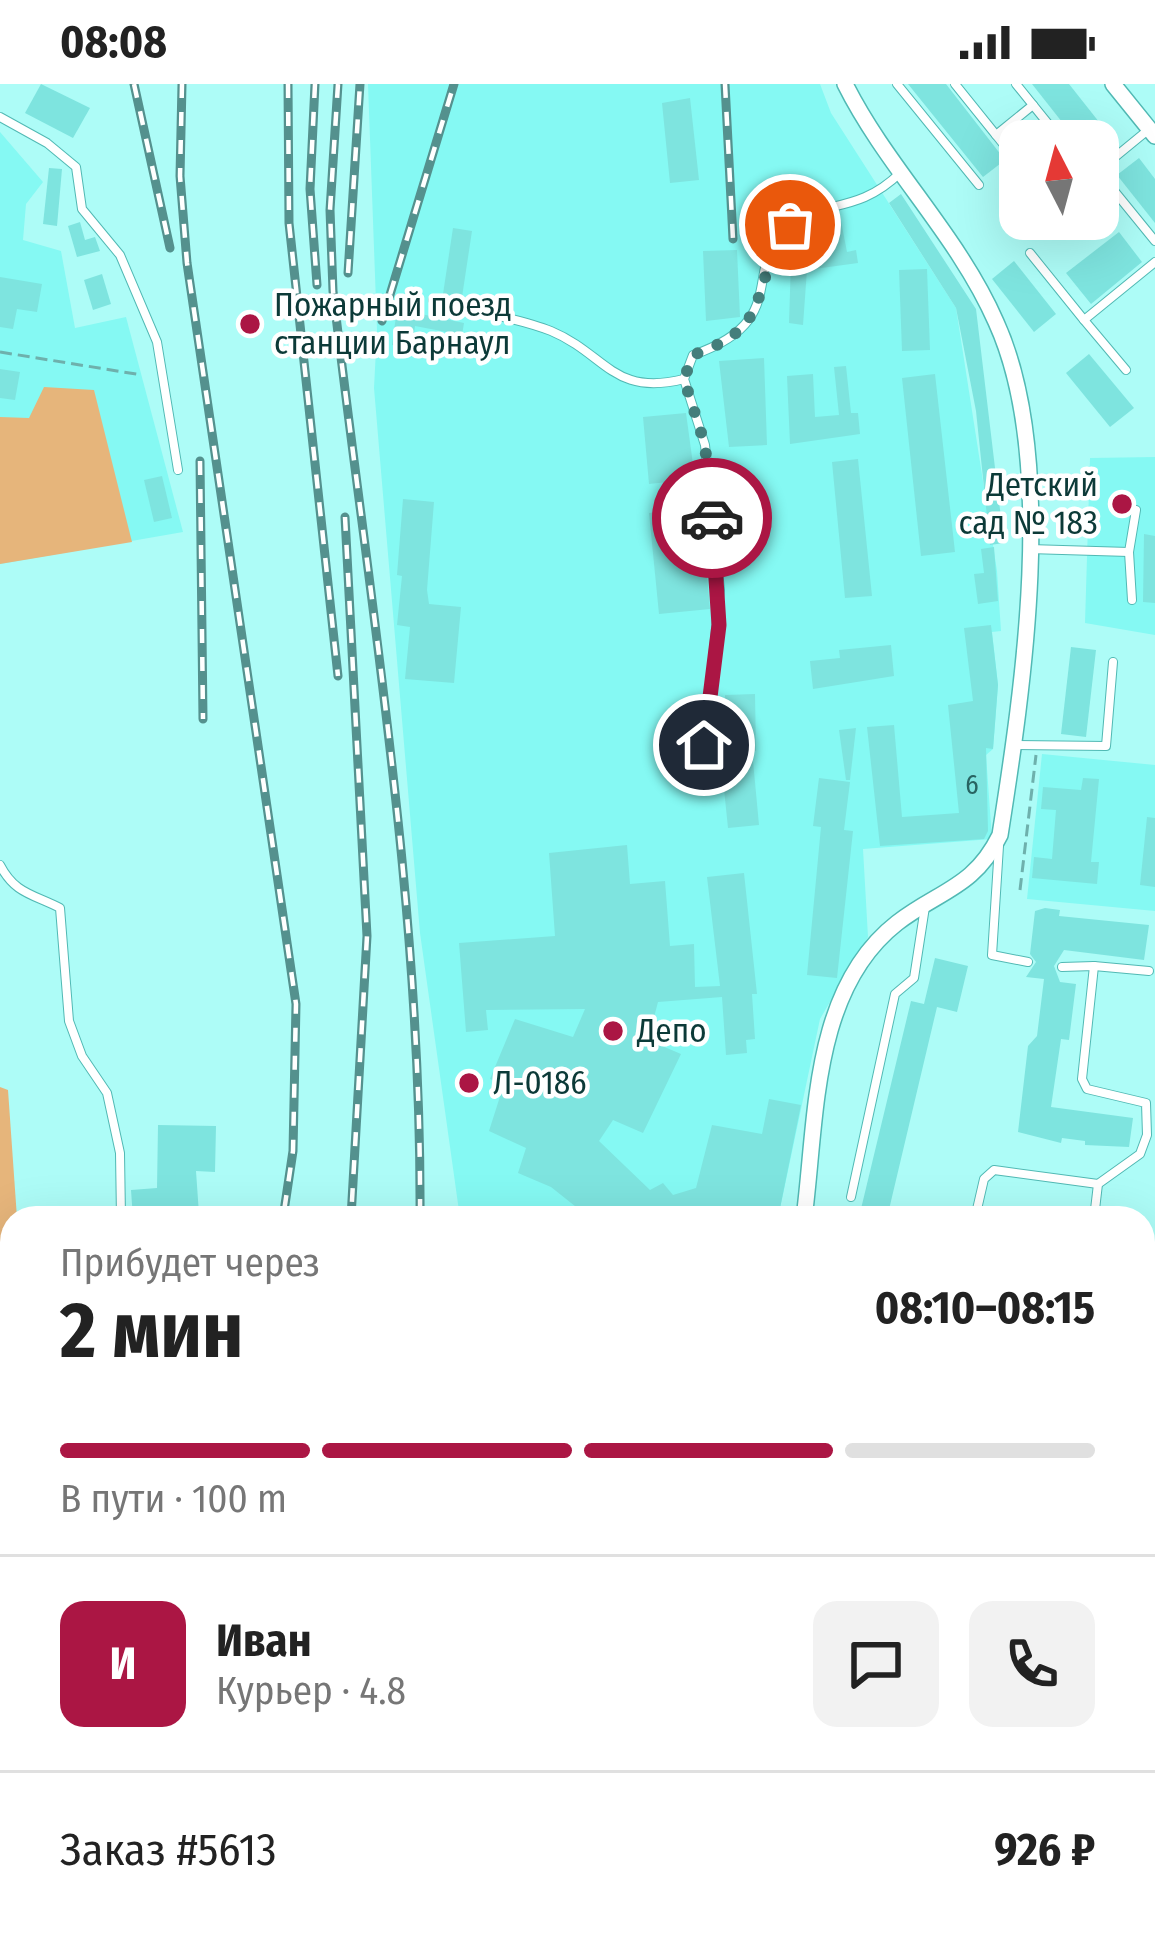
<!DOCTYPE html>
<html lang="ru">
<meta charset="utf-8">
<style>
body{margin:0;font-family:"Fira Sans Condensed",sans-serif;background:#f2f2f2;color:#222;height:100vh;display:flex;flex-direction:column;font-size:45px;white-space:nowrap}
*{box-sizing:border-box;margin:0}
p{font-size:39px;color:#767676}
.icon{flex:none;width:66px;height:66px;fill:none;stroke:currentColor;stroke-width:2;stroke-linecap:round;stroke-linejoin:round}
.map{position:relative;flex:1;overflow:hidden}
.panel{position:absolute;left:0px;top:1122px;width:1155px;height:747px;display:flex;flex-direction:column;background:#fff;border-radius:36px 36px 0 0;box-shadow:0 12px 48px #0002}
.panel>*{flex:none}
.needle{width:78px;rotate:354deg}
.controls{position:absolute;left:999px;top:36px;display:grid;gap:24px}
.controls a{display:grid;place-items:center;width:120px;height:120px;border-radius:24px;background:#fff;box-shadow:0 12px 48px #0002;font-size:60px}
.pin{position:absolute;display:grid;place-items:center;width:102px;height:102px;color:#fff;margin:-51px;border:6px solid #fff;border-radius:50%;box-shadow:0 3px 12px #0007}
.courier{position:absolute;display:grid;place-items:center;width:120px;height:120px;margin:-60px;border:9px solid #ab1644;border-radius:50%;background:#fff;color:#222;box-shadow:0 3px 15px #0007}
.head em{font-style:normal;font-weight:700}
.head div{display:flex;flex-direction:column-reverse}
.head{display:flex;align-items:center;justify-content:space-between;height:204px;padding:0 60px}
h1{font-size:78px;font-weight:700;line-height:90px}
.bar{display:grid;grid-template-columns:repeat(4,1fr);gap:18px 12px;align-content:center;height:144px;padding:0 60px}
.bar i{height:15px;border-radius:9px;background:#e0e0e0}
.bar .selected{background:#ab1644}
.bar p{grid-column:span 4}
.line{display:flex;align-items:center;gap:30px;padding:0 60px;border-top:3px solid #e0e0e0}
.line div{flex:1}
.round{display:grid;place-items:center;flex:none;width:126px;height:126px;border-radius:24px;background:#f2f2f2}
.status{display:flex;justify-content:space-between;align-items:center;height:84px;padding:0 60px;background:#fff;direction:ltr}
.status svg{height:33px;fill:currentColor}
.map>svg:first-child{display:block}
.built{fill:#85f9f3}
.green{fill:#e6b57b}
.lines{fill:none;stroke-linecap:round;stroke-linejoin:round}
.stream{stroke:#5a8bb0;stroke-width:4.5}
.building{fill:#7ee4df}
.service-casing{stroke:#51b9b4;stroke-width:10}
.minor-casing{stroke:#51b9b4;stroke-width:18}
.path{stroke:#6eb0ac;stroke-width:3;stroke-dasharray:12 6;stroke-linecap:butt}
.service{stroke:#fff;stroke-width:8}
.minor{stroke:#fff;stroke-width:15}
.rail-casing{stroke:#54918e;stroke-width:9}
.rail{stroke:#fff;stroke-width:4.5;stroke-dasharray:14;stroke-linecap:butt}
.done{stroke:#447e7b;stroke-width:12;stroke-dasharray:0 21.6}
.route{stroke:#ab1644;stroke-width:15}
.poi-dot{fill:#ab1644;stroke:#fff;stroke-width:4.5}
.labels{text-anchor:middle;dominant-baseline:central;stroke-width:9;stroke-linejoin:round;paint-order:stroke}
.number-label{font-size:27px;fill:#286462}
.poi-label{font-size:33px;fill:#0c3a38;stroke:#fff;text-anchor:start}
</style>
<div class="status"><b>08:08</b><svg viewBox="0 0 49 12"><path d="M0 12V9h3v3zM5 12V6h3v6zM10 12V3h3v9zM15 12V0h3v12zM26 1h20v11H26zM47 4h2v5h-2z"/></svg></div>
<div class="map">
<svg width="1155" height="1868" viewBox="0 0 1155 1868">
<rect width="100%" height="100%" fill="#adfcf7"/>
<g class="built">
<path d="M368,0H820L831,29L956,224L997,487L1001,547L992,548L998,601L993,665L986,671L992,755L863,765L868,853L820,935L778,1134H460L420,849L374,304L377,246Z"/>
<path d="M0,48L43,98L26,120L23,156L61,167L75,244L126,233L183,448L0,480Z"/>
<path d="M1155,373V551L1085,539L1090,374Z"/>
<path d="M1042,670L1155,681V827L1027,815Z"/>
</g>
<g class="green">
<path d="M44,303L94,306L132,458L0,480V333L29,334Z"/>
<path d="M0,1003L8,1006L17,1134H12V1248H0Z"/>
</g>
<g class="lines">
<path class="stream" d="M0,1435L12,1436"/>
</g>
<g class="building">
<path d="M41,0L90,24L73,54L25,29Z"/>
<path d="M908,0H946L1005,76L983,93Z"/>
<path d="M1032,0H1069L1103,43L1077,57Z"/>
<path d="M690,14L699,96L670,99L662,19Z"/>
<path d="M1139,74L1155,95V139L1117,91Z"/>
<path d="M49,84L62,85L57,142L43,140Z"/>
<path d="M815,102L819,114L784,127L779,115Z"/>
<path d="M901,110L976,225L1004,459L990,461L976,327L956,224L889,119Z"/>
<path d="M841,137L847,168L856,166L858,179L807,186L803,241L789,239L791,176L798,175L794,154L801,145Z"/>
<path d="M80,138L85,156L95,153L100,167L77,173L68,142Z"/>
<path d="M453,144L472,147L462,213L443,210Z"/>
<path d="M1119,148L1142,178L1091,220L1066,189Z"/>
<path d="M737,166L740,233L706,237L703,167Z"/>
<path d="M1014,177L1056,230L1034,248L992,195Z"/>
<path d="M927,185L930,266L902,267L899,186Z"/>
<path d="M102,190L111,220L93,226L84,196Z"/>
<path d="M0,193L42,200L37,228L17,225L13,245L0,243Z"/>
<path d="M397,225L464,239L462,251L415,242L412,264L392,261Z"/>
<path d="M1089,270L1134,324L1110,343L1066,289Z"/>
<path d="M764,274L767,361L729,363L719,277Z"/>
<path d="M846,282L851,329H858L860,350L790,360L787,292L813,290L815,333L839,331L834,283Z"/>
<path d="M0,285L20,288L15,316L0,314Z"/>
<path d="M935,290L955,468L921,472L902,294Z"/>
<path d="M686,329L695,395L649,400L643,333Z"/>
<path d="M858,375L872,512L845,514L832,378Z"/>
<path d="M162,392L172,434L154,438L144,396Z"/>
<path d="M403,415L434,418L427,506L429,520L461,523L454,599L405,595L410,543L397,541L402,492L397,491Z"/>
<path d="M701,423L710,525L659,530L649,429Z"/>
<path d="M1144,450L1155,452V519L1143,518Z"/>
<path d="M994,463L998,517L978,520L974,490L984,489L981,465Z"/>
<path d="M991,541L998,601L993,665L986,664L988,747L984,755L880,762L867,643L894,641L902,733L959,729L948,621L973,617L964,544Z"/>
<path d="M891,561L894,592L813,605L810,577L840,574L839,566Z"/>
<path d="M1071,563L1096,566L1086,653L1061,650Z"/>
<path d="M755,610L756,667L752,666L759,741L728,744L720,666L726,665L725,611Z"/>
<path d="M856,644L850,696H846L839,646Z"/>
<path d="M819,694L850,698L844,746L853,747L837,894L807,891L821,743L813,742Z"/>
<path d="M1083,694L1099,695L1091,778H1099L1097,800L1032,794L1034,773L1052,775L1056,726L1041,725L1043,703L1081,706Z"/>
<path d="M1147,733L1155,734V803L1140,801Z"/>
<path d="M627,761L630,800L665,797L670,862L694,860L695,903L720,902L707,793L744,789L757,910H752L755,955L746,956L747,969L726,971L722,913L658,918L648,956L681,970L643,1049L613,1036L599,1057L650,1106L663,1099L673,1111L696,1104L712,1041L762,1050L769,1015L801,1021L778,1134H745L747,1122L718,1134H590L551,1103L518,1089L526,1064L489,1047L504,1000L490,995L515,935L573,953L585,925L486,926L488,946L466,948L459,859L555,852L549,769Z"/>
<path d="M1045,824L1060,826L1059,832L1149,841L1144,876L1064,866L1054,882L1060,898L1076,900L1069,956L1061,955L1051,1023L1133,1034L1129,1063L1085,1061V1057L1062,1054L1061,1059L1018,1048L1028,962L1037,952L1044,895L1026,893L1036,878L1030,870L1035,827Z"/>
<path d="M935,874L968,882L957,928L937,923L887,1134L860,1129L911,917L924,920Z"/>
<path d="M158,1041L216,1042L215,1088L196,1087L199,1130L133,1134L131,1106L157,1104Z"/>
<path d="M6,1530L12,1531V1592L0,1619V1553Z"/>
<path d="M1143,1676L1155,1677V1750L1143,1748Z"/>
<path d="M1143,1791L1155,1795V1833L1143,1829Z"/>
</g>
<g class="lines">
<defs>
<g id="service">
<path d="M897,0L979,101"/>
<path d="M955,0L996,51L1033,21"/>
<path d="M1016,0L1062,57"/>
<path d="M0,33L47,59L76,83L82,125L120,171L157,258L178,386"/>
<path d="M996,51L1012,71"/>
<path d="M1098,87L1155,157"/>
<path d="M1098,87L1148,46"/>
<path d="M1039,138L1042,135"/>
<path d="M1030,169L1084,236L1155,178"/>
<path d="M433,216C469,227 517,233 551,247C606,270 613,313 684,295"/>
<path d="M1084,236L1126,286"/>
<path d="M1029,465L1129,468"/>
<path d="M1132,516L1129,468L1136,426"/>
<path d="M704,661L720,506L705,361L684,295L693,271C796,235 737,182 792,139C822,116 858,130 900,89"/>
<path d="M1016,661L1106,662L1113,578"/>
<path d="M999,762L992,871L1028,878"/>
<path d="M0,781C15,810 33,810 60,824L69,937L82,972L107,1009L120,1069L121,1134"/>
<path d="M1094,882L1149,887"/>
<path d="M1062,883L1094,882L1082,995L1087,1005L1146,1019L1147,1051L1140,1070L1098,1100L1094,1134"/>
<path d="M851,1113L895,910L914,894L925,823"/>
<path d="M975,1134L984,1095L994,1086L1098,1100"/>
<path d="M1143,1181L1155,1182"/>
<path d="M1143,1233L1155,1234"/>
<path d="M0,1257L12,1259"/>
<path d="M1143,1404L1155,1414"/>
<path d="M1147,1523L1155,1454"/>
<path d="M500,1868L503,1857"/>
<path d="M553,1868L568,1862L598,1868"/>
<path d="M684,1868L694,1857"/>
</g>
<g id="minor">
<path d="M1113,0L1155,52"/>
<path d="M804,1134C817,1036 811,906 897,839C940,806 974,804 1000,751C1023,605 1058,374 996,238C958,151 887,84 845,0"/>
<path d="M1143,1329L1155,1330"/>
<path d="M0,1516L12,1519"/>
<path d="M0,1631L12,1628"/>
<path d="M730,1868L733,1857"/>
</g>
</defs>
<use href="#service" class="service-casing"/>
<use href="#minor" class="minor-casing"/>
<g class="path">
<path d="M0,268L142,291"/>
<path d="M1020,806L1036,671"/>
<path d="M256,1868L258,1857"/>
<path d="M293,1868L295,1857"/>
<path d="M485,1868L487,1857"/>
<path d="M655,1868L657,1857"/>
</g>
<use href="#service" class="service"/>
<use href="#minor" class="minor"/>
<defs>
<g id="rail">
<path d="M134,0L170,164"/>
<path d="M182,0L180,92L187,179L296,920L293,1067L283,1134"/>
<path d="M288,0L289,139L338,592"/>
<path d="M315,0L310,105L317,201"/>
<path d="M338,0L330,126L333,207C369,516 422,822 420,1134"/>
<path d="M725,0L733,155"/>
<path d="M348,189L360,0"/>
<path d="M382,237L454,0"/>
<path d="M200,377L203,635"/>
<path d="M345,433L367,852L351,1134"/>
<path d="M14,1868L18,1857"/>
<path d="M269,1868L271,1857"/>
<path d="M343,1868L345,1857"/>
</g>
</defs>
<use href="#rail" class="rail-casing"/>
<use href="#rail" class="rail"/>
</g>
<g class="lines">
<path class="done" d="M712,434L705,361L684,295L693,271C779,241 746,203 790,141"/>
<path class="route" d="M704,661L719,541L712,434"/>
</g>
<g class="poi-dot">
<circle cx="250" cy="240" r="12"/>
<circle cx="1122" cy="420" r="12"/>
<circle cx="613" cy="947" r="12"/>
<circle cx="469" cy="999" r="12"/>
</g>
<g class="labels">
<g class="number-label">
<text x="972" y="701">6</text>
</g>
<g class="poi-label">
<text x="274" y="221">Пожарный поезд<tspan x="274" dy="38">станции Барнаул</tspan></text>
<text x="1098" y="401" text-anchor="end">Детский<tspan x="1098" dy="38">сад № 183</tspan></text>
<text x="637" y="947">Депо</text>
<text x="493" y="999">Л-0186</text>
</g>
</g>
</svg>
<div class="controls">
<a><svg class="needle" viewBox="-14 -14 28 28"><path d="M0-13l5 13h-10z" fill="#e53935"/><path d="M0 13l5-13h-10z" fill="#767676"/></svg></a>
</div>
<div class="pin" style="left:790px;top:141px;background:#ea580c"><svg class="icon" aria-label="bag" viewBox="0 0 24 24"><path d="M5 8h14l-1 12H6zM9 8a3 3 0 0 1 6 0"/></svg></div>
<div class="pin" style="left:704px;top:661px;background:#1f2937"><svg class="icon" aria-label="home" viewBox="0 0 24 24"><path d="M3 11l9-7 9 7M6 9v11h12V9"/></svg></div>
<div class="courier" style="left:712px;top:434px"><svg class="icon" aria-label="car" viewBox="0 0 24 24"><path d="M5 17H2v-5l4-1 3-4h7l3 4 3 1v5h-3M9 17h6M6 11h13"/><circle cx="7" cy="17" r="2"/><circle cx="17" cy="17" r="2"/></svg></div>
<section class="panel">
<div class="head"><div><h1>2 мин</h1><p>Прибудет через</p></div><em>08:10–08:15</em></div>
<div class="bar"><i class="selected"></i><i class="selected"></i><i class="selected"></i><i></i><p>В пути · 100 m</p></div>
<div class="line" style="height:216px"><b class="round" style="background:#ab1644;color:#fff">И</b><div><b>Иван</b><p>Курьер · 4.8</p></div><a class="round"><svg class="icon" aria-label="chat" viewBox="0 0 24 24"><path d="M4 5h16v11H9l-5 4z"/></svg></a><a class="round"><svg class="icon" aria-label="phone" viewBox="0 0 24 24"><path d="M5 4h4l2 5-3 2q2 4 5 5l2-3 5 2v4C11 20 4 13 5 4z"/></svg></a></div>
<div class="line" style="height:156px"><div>Заказ #5613</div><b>926 ₽</b></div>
</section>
</div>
